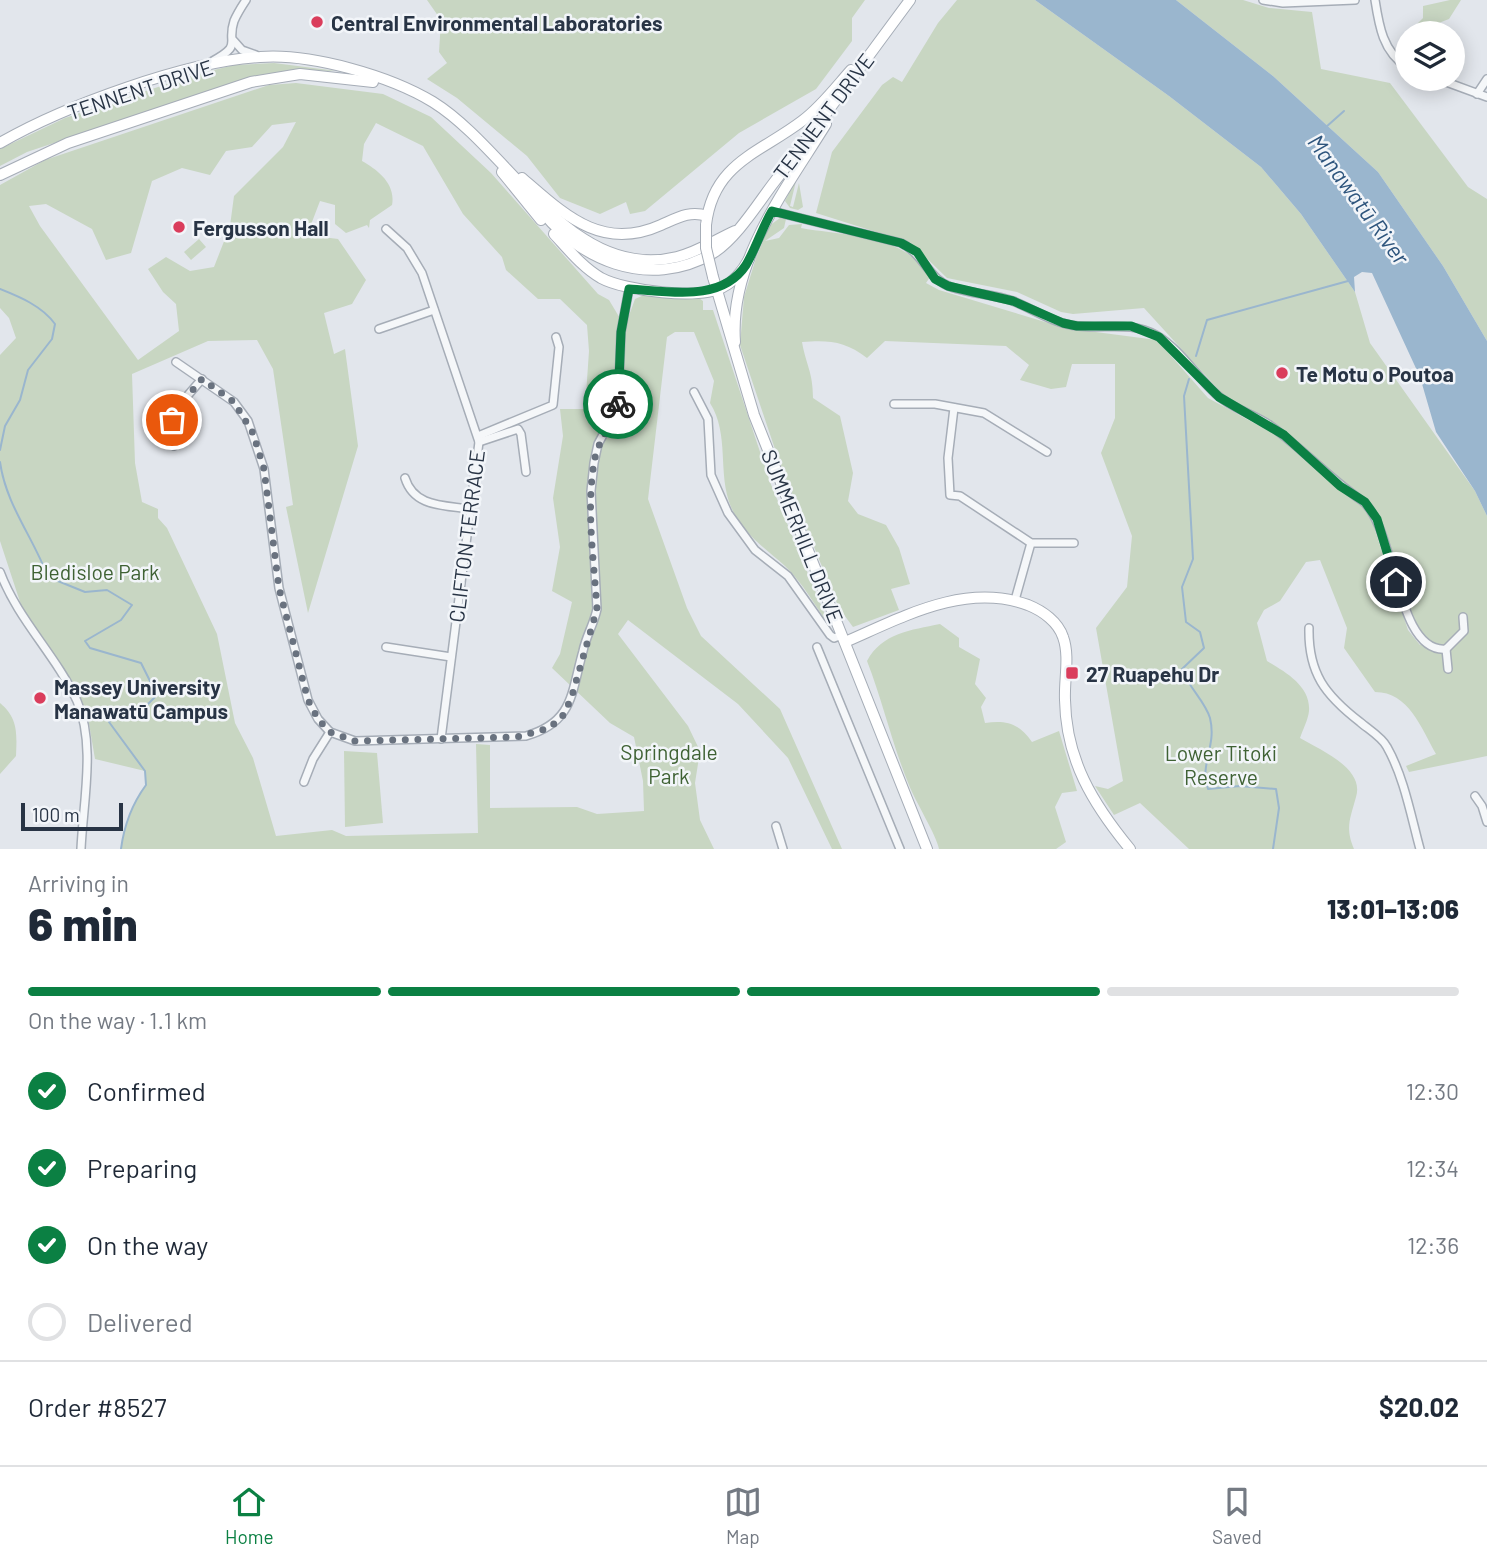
<!DOCTYPE html>
<meta charset="utf-8">
<style>
body{margin:0;font-family:Barlow,sans-serif;background:#f6f6f7;color:#1f2937;height:100vh;display:flex;flex-direction:column;font-size:26px;white-space:nowrap}
*{box-sizing:border-box;margin:0}
p{font-size:23px;color:#747a83}
.icon{flex:none;width:38px;height:38px;fill:none;stroke:currentColor;stroke-width:2;stroke-linecap:round;stroke-linejoin:round}
.map{position:relative;height:849px;overflow:hidden}
.panel{display:flex;flex-direction:column;background:#fff;flex:1}
.panel>*{flex:none}
.buttons{position:absolute;left:1395px;top:21px;display:grid;gap:14px}
.buttons a{display:grid;place-items:center;width:70px;height:70px;border-radius:50%;background:#fff;box-shadow:0 4px 18px #0003;font-size:35px}
.scale{position:absolute;left:21px;bottom:18px;width:102px;box-sizing:border-box;padding-left:7px;border:4px solid #283445;border-top:0;font-size:19px;line-height:24px;white-space:nowrap;color:#283445;-webkit-text-stroke:5px #f2f5f9;paint-order:stroke}
.pin{position:absolute;display:grid;place-items:center;width:60px;height:60px;color:#fff;margin:-30px;border:4px solid #fff;border-radius:50%;box-shadow:0 2px 7px #0007}
.courier{position:absolute;display:grid;place-items:center;width:70px;height:70px;margin:-35px;border:5px solid #0b8043;border-radius:50%;background:#fff;color:#222;box-shadow:0 2px 9px #0007}
.overview em{font-style:normal;font-weight:800}
.overview div{display:flex;flex-direction:column-reverse}
.overview{display:flex;align-items:center;justify-content:space-between;height:119px;padding:0 28px}
h1{font-size:46px;font-weight:800;line-height:52px}
.bar{display:grid;grid-template-columns:repeat(4,1fr);gap:10px 7px;align-content:center;height:84px;padding:0 28px}
.bar i{height:9px;border-radius:5px;background:#e0e1e3}
.bar .active{background:#0b8043}
.bar p{grid-column:span 4}
.line{display:flex;align-items:center;gap:18px;padding:0 28px;border-top:2px solid #e0e1e3}
.line div{flex:1}
ol{padding:0 28px;list-style:none}
li{display:flex;align-items:center;gap:21px;height:77px}
li p{margin-inline-start:auto}
li .icon{padding:7px;border-radius:50%;background:#0b8043;color:#fff;stroke-width:4}
li:last-child{color:#747a83}
li i{width:38px;height:38px;border:4px solid #e0e1e3;border-radius:50%}
.menu{display:flex;justify-content:space-around;align-items:center;height:98px;border-top:2px solid #e0e1e3;background:#fff;font-size:19px;color:#747a83}
.menu a{display:grid;justify-items:center;gap:4px}
.menu .active{color:#0b8043}
.map>svg:first-child{display:block}
.green{fill:#c8d6c2;fill-rule:evenodd}
.water{fill:#9ab6ce}
.lines{fill:none;stroke-linecap:round;stroke-linejoin:round}
.stream{stroke:#9ab6ce;stroke-width:2}
.street-casing{stroke:#a6adb7;stroke-width:10}
.secondary-casing{stroke:#a6adb7;stroke-width:12}
.street{stroke:#f5f7f9;stroke-width:7}
.secondary{stroke:#fff;stroke-width:10}
.secondary-bridge-casing{stroke:#a6adb7;stroke-width:12;stroke-linecap:butt}
.secondary-bridge{stroke:#fff;stroke-width:10}
.done{stroke:#69727f;stroke-width:7;stroke-dasharray:0 12.6}
.route{stroke:#0b8043;stroke-width:9}
.poi-dot{fill:#da3d5c;stroke:#f2f5f9;stroke-width:2.5}
.labels{text-anchor:middle;dominant-baseline:central;stroke-width:5;stroke-linejoin:round;paint-order:stroke}
.poi-label{font-size:21px;font-weight:bold;fill:#283445;stroke:#f2f5f9;text-anchor:start}
.street-label{font-size:21px;fill:#283445;stroke:#f2f5f9}
.park-label{font-size:21px;fill:#3f6234;stroke:#f2f5f9}
.water-label{font-size:23px;font-style:italic;fill:#2e557d;stroke:#f2f5f9}
</style>
<div class="map">
<svg width="1487" height="849" viewBox="0 0 1487 849">
<rect width="100%" height="100%" fill="#e2e6ec"/>
<g class="green">
<path d="M427,0H865L852,18V41L816,89L739,133L645,211L630,214L626,202L600,214L560,198L527,156L457,98L427,79L447,63L439,52L441,20Z"/>
<path d="M957,0H1035L1169,96L1261,167L1301,214L1355,292L1370,343L1475,491L1487,516V756L1409,772L1406,766L1436,754C1421,728 1409,692 1375,692L1344,648L1347,628L1320,560L1306,562L1280,601L1264,610L1257,623L1267,661C1285,672 1311,686 1309,711C1308,720 1303,729 1300,738C1320,750 1365,768 1356,797C1350,819 1345,828 1354,849H1189L1140,803L1114,815L1095,786L1108,789L1123,781L1096,628L1127,587L1132,536L1101,453L1115,418V364H1072L1066,387L1051,389L1020,380L1029,365L1006,346L885,341L867,358C845,341 829,340 802,342C806,365 813,372 813,398L840,416L853,473L848,501L858,514L886,525L899,548L910,584L891,589L899,610L853,627L839,608L780,464L740,345L744,297L756,258L769,226L780,218L786,219L784,228L765,241L779,238L789,225L802,224L801,228C845,236 906,234 930,277L926,283L939,290L1065,328L1157,340L1208,398L1276,435L1369,512L1408,630L1420,645L1428,638L1416,627L1409,613L1380,519L1368,502L1263,417L1227,399L1144,308L1073,314L1061,312L1017,292L947,278L911,243L816,213L832,152L882,85L893,77L902,82L938,23Z"/>
<path d="M1176,0H1243L1269,8L1312,12L1321,69L1390,83L1468,187L1487,199V341L1443,266L1378,172L1273,76Z"/>
<path d="M1450,0H1461L1449,19L1431,26L1429,33H1408L1423,18V6Z"/>
<path d="M274,63L337,71L291,70L252,77L27,152L0,166V149L65,118L194,75L234,65Z"/>
<path d="M296,83L383,94L431,117L491,173L598,294L609,300L621,320L627,321L635,299L644,295L699,298L703,301V310H713L770,482L830,627C816,607 803,583 785,566C764,547 743,534 731,507C717,473 730,435 710,403L714,381L694,332H675L667,337L648,499L687,608L701,636L780,709L842,849H832L788,758L738,704L628,620L618,634L688,726L700,751L695,783L700,820L714,849H121C124,826 132,804 146,785L145,771L95,759L87,712L73,685L23,611L0,541V355L16,338L9,318L0,308V185L45,160L269,85ZM296,122L283,147L234,196L230,226L214,267L190,271L166,257L148,269L163,292L176,304L179,331L138,360L40,226L29,206L46,204L92,229L106,260L131,253L152,181L182,168L210,175L226,151L252,147L272,125ZM376,123L423,146L463,214L502,257L506,270L538,299H560L587,325L589,351L585,409H560L563,436L553,498L560,547L552,591L572,602L560,654L552,668L610,723L634,737L643,781L644,811L597,814L577,807L490,808V745L476,744L478,833L346,836L332,830L276,836L253,758L235,723L217,634L167,528L158,518V509L142,502L135,463L132,374L208,341L257,340L273,369L293,505L286,507L308,613L358,446L345,349L334,354L324,313L352,304L366,280L338,239L307,235L320,201L335,205V224L346,233L367,225L369,228L370,220L392,205C396,184 378,170 362,161L364,144Z"/>
<path d="M797,177L790,206L793,207L799,183L803,207L798,210L790,208L785,201Z"/>
<path d="M199,239L206,247L191,260L184,252Z"/>
<path d="M940,624L959,638V647L980,659L975,684L986,698L981,707L985,723C1006,720 1019,723 1032,742L1059,731L1077,791L1062,793L1055,807L1066,842L1056,849H939C937,836 915,801 909,785C892,744 883,702 867,661C882,633 911,630 940,624Z"/>
<path d="M0,703C18,718 17,733 16,756L0,774Z"/>
<path d="M344,751L377,753L383,823L345,827Z"/>
</g>
<path class="water" d="M1035,0H1176L1273,76L1378,172L1443,266L1487,341V516L1475,491L1436,432L1420,377L1372,273L1362,272L1354,277L1355,292L1301,214L1261,167L1169,96Z"/>
<g class="lines">
<g class="stream">
<path d="M1326,127L1344,111"/>
<path d="M0,289C20,297 42,306 55,324L52,339L28,370L20,400L5,426L0,450"/>
<path d="M1196,356L1207,320L1348,281"/>
<path d="M1189,379L1184,396L1193,559L1182,587L1186,622L1200,632L1204,648L1182,669C1188,687 1205,701 1210,718C1217,747 1199,764 1208,789L1240,786L1276,789L1279,808L1273,849"/>
<path d="M0,462C6,505 33,537 48,577L85,592L107,590L132,605L121,620L85,641L90,648L141,663L157,695L148,704L112,717L109,722L145,771L146,785C132,804 124,826 121,849"/>
</g>
<defs>
<g id="street">
<path d="M1263,0L1283,3L1355,0"/>
<path d="M1375,0C1379,26 1383,52 1407,67"/>
<path d="M234,41L242,50L256,55"/>
<path d="M211,62C244,44 226,45 234,21C237,14 242,6 246,0"/>
<path d="M1438,79L1487,97"/>
<path d="M1477,94L1487,79"/>
<path d="M772,211L901,243C924,254 929,280 951,287C971,294 993,294 1013,301C1035,310 1054,324 1078,326C1105,329 1131,321 1156,335C1180,349 1196,376 1216,394C1232,409 1254,414 1271,426C1303,449 1329,478 1361,500C1396,524 1395,654 1446,649L1464,631L1463,617"/>
<path d="M386,229L407,248L422,273L479,442L441,739"/>
<path d="M379,329L434,310"/>
<path d="M176,362L234,402L248,421L264,469L279,588L308,700L318,719L330,732L355,741L526,736C574,722 571,693 583,651C586,636 594,624 597,609L591,491L594,463L598,444L618,407L621,332L629,289"/>
<path d="M694,392L708,419L711,475L728,513L755,550L788,576L830,635L834,638L842,635"/>
<path d="M894,404H935L984,413L1047,452"/>
<path d="M954,408L948,458L950,495L960,496L1031,543H1074"/>
<path d="M478,436L553,405L559,347L556,337"/>
<path d="M479,442L518,429L521,434L526,472"/>
<path d="M174,446C169,412 181,403 202,379"/>
<path d="M405,478C414,507 443,505 469,509"/>
<path d="M0,572C18,620 56,655 77,701C96,744 83,803 81,849"/>
<path d="M1015,600L1031,543"/>
<path d="M1309,628C1308,673 1325,695 1360,722C1368,729 1382,737 1387,747C1404,777 1411,816 1420,849"/>
<path d="M386,647L451,657"/>
<path d="M817,647L900,849"/>
<path d="M1446,649L1448,669"/>
<path d="M304,782L313,759L330,732"/>
<path d="M1475,796L1482,806L1487,822"/>
<path d="M776,826L783,849"/>
</g>
<g id="secondary">
<path d="M0,143C64,106 187,61 260,57C311,53 390,76 433,102C510,150 571,283 677,257C698,252 715,240 735,231"/>
<path d="M502,172L541,220"/>
<path d="M0,175L68,143L251,82L300,74L373,82"/>
<path d="M522,178C564,214 601,252 661,225C677,218 690,210 707,216"/>
<path d="M536,203C575,260 649,291 713,253C735,240 757,205 772,185C819,124 864,62 910,0"/>
<path d="M706,225C713,163 760,153 802,121C821,107 835,88 851,70"/>
<path d="M554,234C568,249 582,267 601,278C625,291 699,300 723,287C735,281 743,270 749,259"/>
<path d="M713,277L754,415L927,849"/>
<path d="M735,342C729,261 786,189 826,124"/>
<path d="M845,642C903,617 965,582 1028,605C1043,611 1058,622 1063,637C1070,656 1064,680 1065,700C1066,760 1093,804 1130,849"/>
</g>
</defs>
<use href="#street" class="street-casing"/>
<use href="#secondary" class="secondary-casing"/>
<use href="#street" class="street"/>
<use href="#secondary" class="secondary"/>
<defs>
<path id="secondary-bridge" d="M706,225V248L713,277"/>
</defs>
<use href="#secondary-bridge" class="secondary-bridge-casing"/>
<use href="#secondary-bridge" class="secondary-bridge"/>
</g>
<g class="lines">
<path class="done" d="M172,420L174,412L202,379L234,402L253,433L264,469L279,588L308,700L318,719L330,732L355,741L517,737L549,728L562,717L571,699L597,609C594,561 586,510 594,463C597,441 613,425 618,404"/>
<path class="route" d="M618,404L621,332L629,289C668,291 721,303 746,265C756,248 762,228 772,211L901,243L917,252L935,279L948,286L1013,301L1063,323L1077,326H1131L1159,337L1219,397L1284,435L1340,486L1365,502L1377,519L1396,582"/>
</g>
<g class="poi-dot">
<circle cx="317" cy="22" r="7"/>
<circle cx="179" cy="227" r="7"/>
<circle cx="1282" cy="373" r="7"/>
<rect x="1065" y="666" width="14" height="14" rx="3.5"/>
<circle cx="40" cy="698" r="7"/>
</g>
<g class="labels">
<g class="poi-label">
<text x="331" y="22">Central Environmental Laboratories</text>
<text x="193" y="227">Fergusson Hall</text>
<text x="1296" y="373">Te Motu o Poutoa</text>
<text x="1086" y="673">27 Ruapehu Dr</text>
<text x="54" y="686">Massey University<tspan x="54" dy="24">Manawatū Campus</tspan></text>
</g>
<g class="street-label">
<text transform="translate(140 89) rotate(-18)">TENNENT DRIVE</text>
<text transform="translate(823 116) rotate(-53)">TENNENT DRIVE</text>
<text transform="translate(466 536) rotate(-83)">CLIFTON TERRACE</text>
<text transform="translate(803 536) rotate(68)">SUMMERHILL DRIVE</text>
</g>
<g class="park-label">
<text x="95" y="571">Bledisloe Park</text>
<text x="669" y="751">Springdale<tspan x="669" dy="24">Park</tspan></text>
<text x="1221" y="752">Lower Titoki<tspan x="1221" dy="24">Reserve</tspan></text>
</g>
<g class="water-label">
<text transform="translate(1359 199) rotate(54)">Manawatū River</text>
</g>
</g>
</svg>
<div class="buttons">
<a><svg class="icon" aria-label="layers" viewBox="0 0 24 24"><path d="M12 4l9 5-9 5-9-5zM3 14l9 5 9-5"/></svg></a>
</div>
<div class="scale">100 m</div>
<div class="pin" style="left:172px;top:420px;background:#ea580c"><svg class="icon" aria-label="bag" viewBox="0 0 24 24"><path d="M5 8h14l-1 12H6zM9 8a3 3 0 0 1 6 0"/></svg></div>
<div class="pin" style="left:1396px;top:582px;background:#1f2937"><svg class="icon" aria-label="home" viewBox="0 0 24 24"><path d="M3 11l9-7 9 7M6 9v11h12V9"/></svg></div>
<div class="courier" style="left:618px;top:404px"><svg class="icon" aria-label="bike" viewBox="0 0 24 24"><circle cx="6" cy="16" r="4"/><circle cx="18" cy="16" r="4"/><path d="M6 16l4-8h5l3 8M10 8l3 8H6M13 5h3"/></svg></div>
</div>
<section class="panel">
<div class="overview"><div><h1>6 min</h1><p>Arriving in</p></div><em>13:01–13:06</em></div>
<div class="bar"><i class="active"></i><i class="active"></i><i class="active"></i><i></i><p>On the way · 1.1 km</p></div>
<ol>
<li><svg class="icon" aria-label="check" viewBox="0 0 24 24"><path d="M5 12l5 5 9-10"/></svg>Confirmed<p>12:30</p></li>
<li><svg class="icon" aria-label="check" viewBox="0 0 24 24"><path d="M5 12l5 5 9-10"/></svg>Preparing<p>12:34</p></li>
<li><svg class="icon" aria-label="check" viewBox="0 0 24 24"><path d="M5 12l5 5 9-10"/></svg>On the way<p>12:36</p></li>
<li><i></i>Delivered</li>
</ol>
<div class="line" style="height:91px"><div>Order #8527</div><b>$20.02</b></div>
</section>
<nav class="menu">
<a class="active"><svg class="icon" aria-label="home" viewBox="0 0 24 24"><path d="M3 11l9-7 9 7M6 9v11h12V9"/></svg>Home</a>
<a><svg class="icon" aria-label="map" viewBox="0 0 24 24"><path d="M3 6l6-2 6 2 6-2v14l-6 2-6-2-6 2zM9 4v14M15 6v14"/></svg>Map</a>
<a><svg class="icon" aria-label="saved" viewBox="0 0 24 24"><path d="M7 4h10v16l-5-4-5 4z"/></svg>Saved</a>
</nav>
